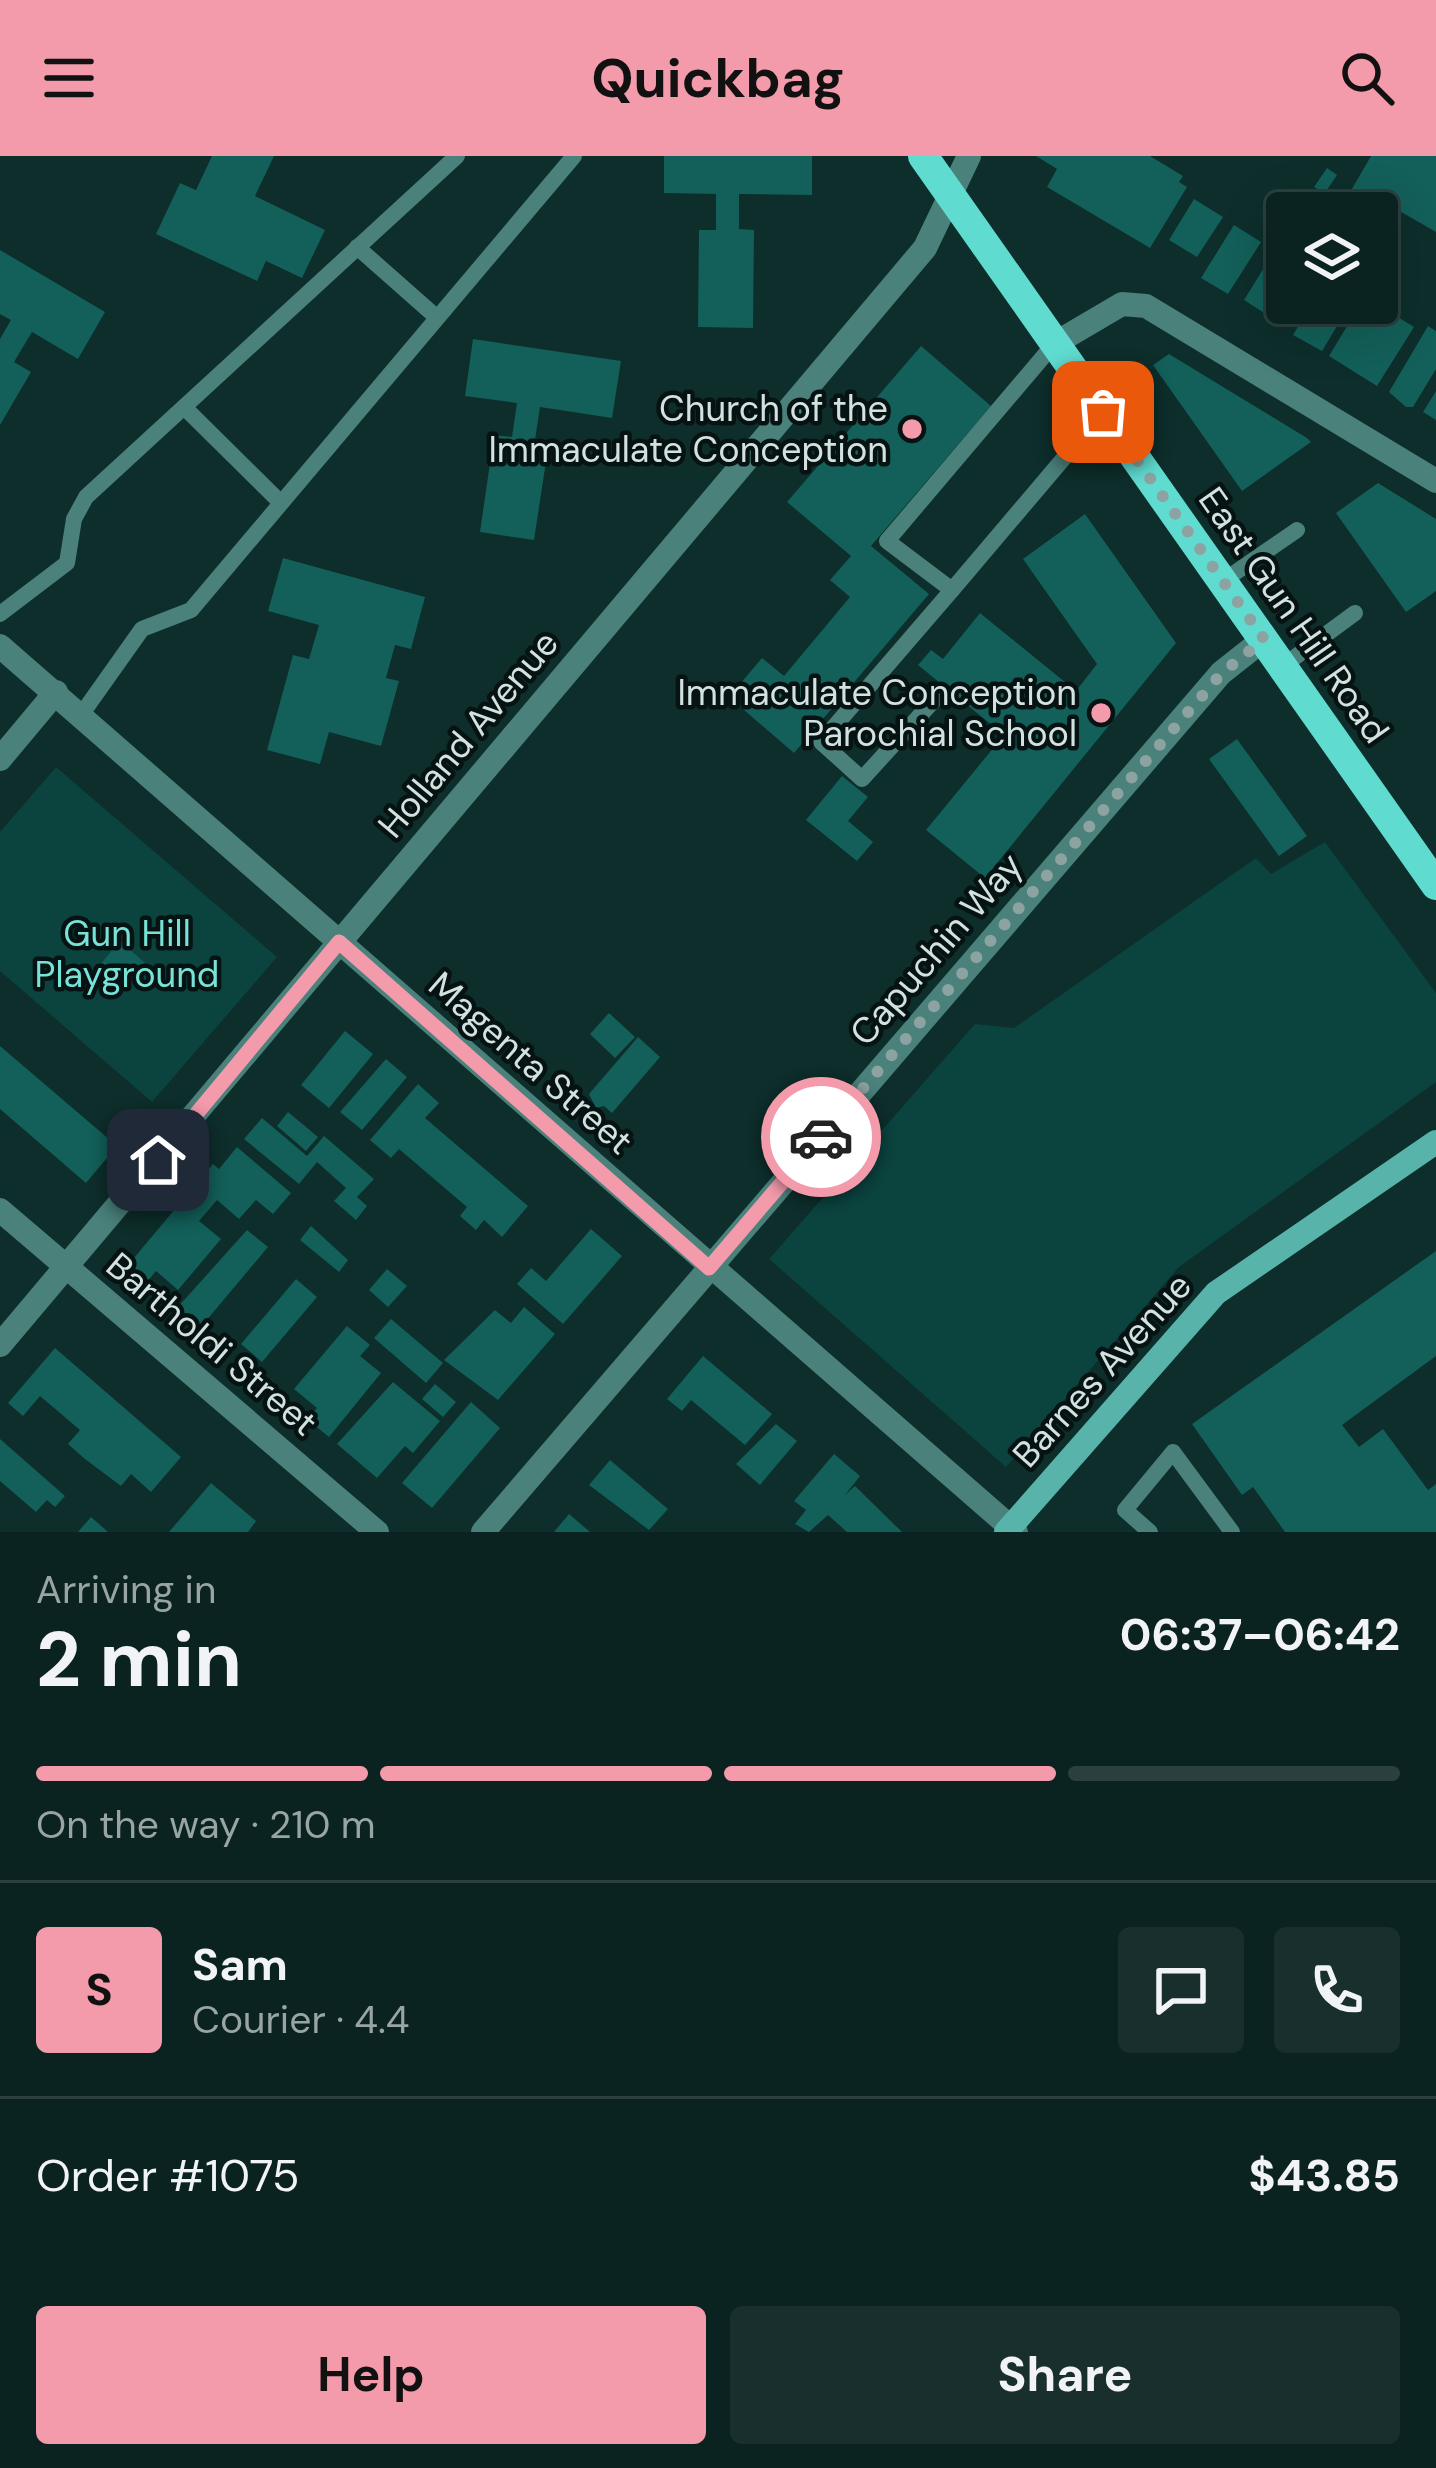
<!DOCTYPE html>
<meta charset="utf-8">
<style>
body{margin:0;font-family:"DM Sans",sans-serif;background:#182f2d;color:#f1f3f6;height:100vh;display:flex;flex-direction:column;font-size:45px;white-space:nowrap}
*{box-sizing:border-box;margin:0}
p{font-size:39px;color:#99a4a5}
.icon{flex:none;width:66px;height:66px;fill:none;stroke:currentColor;stroke-width:2;stroke-linecap:round;stroke-linejoin:round}
.map{position:relative;height:1376px;overflow:hidden}
.sheet{display:flex;flex-direction:column;background:#0a2220;flex:1}
.sheet>*{flex:none}
.fabs{position:absolute;left:1266px;top:36px;display:grid;gap:24px}
.fabs a{display:grid;place-items:center;width:132px;height:132px;border-radius:12px;background:#0a2220;box-shadow:0 12px 48px #0002,0 0 0 3px #2a3f3e;font-size:60px}
.pin{position:absolute;display:grid;place-items:center;width:102px;height:102px;color:#fff;margin:-51px;border-radius:24px;box-shadow:0 6px 18px #0006}
.courier{position:absolute;display:grid;place-items:center;width:120px;height:120px;margin:-60px;border:9px solid #f39aab;border-radius:50%;background:#fff;color:#222;box-shadow:0 3px 15px #0007}
.headline em{font-style:normal;font-weight:700}
.headline div{display:flex;flex-direction:column-reverse}
.headline{display:flex;align-items:center;justify-content:space-between;height:204px;padding:0 36px}
h1{font-size:78px;font-weight:700;line-height:90px}
.bar{display:grid;grid-template-columns:repeat(4,1fr);gap:18px 12px;align-content:center;height:144px;padding:0 36px}
.bar i{height:15px;border-radius:9px;background:#2a3f3e}
.bar .current{background:#f39aab}
.bar p{grid-column:span 4}
.line{display:flex;align-items:center;gap:30px;padding:0 36px;border-top:3px solid #2a3f3e}
.line div{flex:1}
.round{display:grid;place-items:center;flex:none;width:126px;height:126px;border-radius:12px;background:#182f2d}
.cta{display:flex;gap:24px;margin-top:auto;padding:24px 36px}
.cta a{flex:1;height:138px;border-radius:12px;background:#f39aab;color:#111;font-size:48px;font-weight:700;line-height:138px;text-align:center}
.cta a+a{background:#182f2d;color:#f1f3f6}
header{display:flex;justify-content:space-between;align-items:center;height:156px;padding:0 36px;background:#f39aab;color:#111;font-size:54px;font-weight:700}
.map>svg:first-child{display:block}
.green{fill:#0b433f}
.building{fill:#135f59}
.lines{fill:none;stroke-linecap:round;stroke-linejoin:round}
.lane{stroke:#4a817b;stroke-width:16}
.street{stroke:#4a817b;stroke-width:24}
.secondary{stroke:#58b4ab;stroke-width:24}
.primary{stroke:#60dbd0;stroke-width:30}
.done{stroke:#8ca3a1;stroke-width:12;stroke-dasharray:0 21.6}
.route{stroke:#f39aab;stroke-width:15}
.poi-dot{fill:#f39aab;stroke:#071312;stroke-width:4.5}
.labels{text-anchor:middle;dominant-baseline:central;stroke-width:9;stroke-linejoin:round;paint-order:stroke}
.poi-label{font-size:36px;fill:#d1e2e0;stroke:#071312;text-anchor:end}
.street-label{font-size:36px;fill:#d1e2e0;stroke:#071312}
.park-label{font-size:36px;fill:#77e2d7;stroke:#071312}
</style>
<header><svg class="icon" aria-label="menu" viewBox="0 0 24 24"><path d="M4 6h16M4 12h16M4 18h16"/></svg>Quickbag<svg class="icon" aria-label="search" viewBox="0 0 24 24"><circle cx="10" cy="10" r="6"/><path d="M15 15l6 6"/></svg></header>
<div class="map">
<svg width="1436" height="1376" viewBox="0 0 1436 1376">
<rect width="100%" height="100%" fill="#0d2e2b"/>
<g class="green">
<path d="M56,611L277,801L152,946L0,815V676Z"/>
<path d="M1325,686L1436,837V926L1179,1111L1006,1311L769,1103L975,868L1014,872L1256,702L1271,718Z"/>
</g>
<g class="building">
<path d="M212,0H274L255,40L325,74L302,122L266,105L257,125L156,78L180,27L196,34Z"/>
<path d="M664,0H812V39L739,38V73L754,74L753,172L698,171L699,74H716V38L664,37Z"/>
<path d="M1036,0H1150L1183,20L1179,26L1187,31L1150,92L1047,31L1057,13Z"/>
<path d="M1371,0H1436V76L1377,42L1372,51L1349,38Z"/>
<path d="M1327,12L1337,19L1325,37L1314,31Z"/>
<path d="M1194,43L1223,61L1197,101L1169,84Z"/>
<path d="M1234,69L1261,86L1228,138L1201,122Z"/>
<path d="M1283,81L1287,131L1269,160L1244,144Z"/>
<path d="M0,94L105,156L78,203L32,176L14,206L31,216L0,269V183L11,164L0,158Z"/>
<path d="M1312,147H1351L1322,195L1293,179Z"/>
<path d="M1361,147H1375L1414,171L1377,230L1329,200Z"/>
<path d="M1428,170L1436,175V213L1413,251H1406L1389,236Z"/>
<path d="M473,183L621,205L612,262L540,251L535,284L549,286L534,384L480,376L494,279L512,281L517,247L465,240Z"/>
<path d="M921,190L991,250L871,390L929,438L794,597L729,541L762,502L784,520L850,441L830,424L851,400L787,346Z"/>
<path d="M1169,198L1307,282L1311,286L1242,335L1153,209Z"/>
<path d="M1436,235V264L1423,256Z"/>
<path d="M1378,327L1436,363V435L1406,456L1336,357Z"/>
<path d="M1085,358L1176,487L985,722L926,674L1004,579L918,509L931,494L943,503L980,457L1076,535L1097,508L1023,403Z"/>
<path d="M283,402L425,441L411,493L395,489L386,522L399,525L381,590L329,576L320,608L267,594L293,499L309,503L319,469L268,455Z"/>
<path d="M1237,583L1307,680L1279,700L1209,603Z"/>
<path d="M842,620L868,641L848,665L873,686L857,705L806,664Z"/>
<path d="M120,785L145,807L124,831L99,810Z"/>
<path d="M609,857L635,881L615,902L590,878Z"/>
<path d="M345,875L373,898L329,952L301,929Z"/>
<path d="M638,881L660,901L612,957L604,950L596,952L589,938Z"/>
<path d="M0,890L117,990L86,1027L0,953Z"/>
<path d="M386,903L407,921L362,974L340,956Z"/>
<path d="M418,928L439,947L425,962L528,1050L502,1081L484,1064L476,1074L460,1060L467,1051L399,993L391,1002L370,984Z"/>
<path d="M288,956L318,981L306,995L277,970Z"/>
<path d="M262,962L307,1000L324,980L374,1023L357,1041L367,1050L356,1064L334,1045L346,1032L317,1006L299,1028L244,983Z"/>
<path d="M237,991L291,1037L273,1058L256,1044L239,1063L217,1044L199,1065L221,1083L178,1134L156,1115L147,1126L128,1109L213,1008L219,1013Z"/>
<path d="M311,1070L348,1104L339,1116L300,1084Z"/>
<path d="M591,1073L622,1100L563,1168L517,1128L531,1112L546,1125Z"/>
<path d="M247,1074L268,1091L200,1172L177,1152Z"/>
<path d="M1436,1095V1200L1342,1269L1359,1291L1383,1273L1428,1334L1436,1328V1376H1285L1253,1331L1242,1339L1192,1268Z"/>
<path d="M387,1113L407,1130L388,1151L369,1134Z"/>
<path d="M296,1123L317,1141L262,1206L241,1188Z"/>
<path d="M524,1151L555,1178L498,1244L444,1204L495,1154L511,1167Z"/>
<path d="M391,1163L443,1207L426,1227L374,1182Z"/>
<path d="M347,1170L370,1189L360,1200L381,1217L329,1281L307,1263L317,1252L294,1233Z"/>
<path d="M55,1192L181,1301L151,1336L131,1318L121,1330L85,1303L68,1288L80,1274L40,1240L23,1260L8,1247Z"/>
<path d="M703,1200L772,1258L745,1289L691,1244L682,1255L667,1243Z"/>
<path d="M393,1226L440,1265L413,1297L405,1290L377,1322L337,1288Z"/>
<path d="M435,1228L456,1246L443,1261L422,1243Z"/>
<path d="M471,1246L500,1272L432,1352L402,1327Z"/>
<path d="M776,1268L797,1285L760,1329L736,1308Z"/>
<path d="M0,1283L65,1340L55,1351L47,1344L36,1356L0,1325Z"/>
<path d="M834,1298L860,1320L845,1339L855,1330L902,1376H847L828,1359L809,1376L795,1368L806,1354L794,1345Z"/>
<path d="M610,1304L668,1353L649,1374L589,1329Z"/>
<path d="M211,1327L256,1365L248,1376H169Z"/>
<path d="M569,1358L590,1376H554Z"/>
<path d="M91,1361L108,1376H78Z"/>
</g>
<g class="lines">
<g class="lane">
<path d="M357,91L434,159"/>
<path d="M1054,188L887,385L952,434L1103,256"/>
<path d="M185,252L279,345"/>
<path d="M1223,425L1297,374"/>
<path d="M0,458L67,407L74,363L86,341L457,0"/>
<path d="M1283,510L1355,457"/>
<path d="M935,543L862,623L821,586L952,434"/>
<path d="M81,559L142,473L191,454L574,0"/>
<path d="M1150,1376L1125,1354L1173,1296L1232,1376"/>
</g>
<g class="street">
<path d="M1054,188L1122,148L1146,150L1436,325"/>
<path d="M0,490L1016,1376"/>
<path d="M0,603L56,536"/>
<path d="M0,1054L377,1376"/>
<path d="M0,1189L925,92L969,0"/>
<path d="M483,1376L1221,517L1264,483"/>
</g>
<path class="secondary" d="M1006,1376L1216,1137L1436,986"/>
<path class="primary" d="M923,0L1436,729"/>
</g>
<g class="lines">
<path class="done" d="M821,981L1221,518L1264,483L1103,256"/>
<path class="route" d="M158,1004L339,786L709,1112L821,981"/>
</g>
<g class="poi-dot">
<circle cx="912" cy="273" r="12"/>
<circle cx="1101" cy="557" r="12"/>
</g>
<g class="labels">
<g class="poi-label">
<text x="888" y="252">Church of the<tspan x="888" dy="41">Immaculate Conception</tspan></text>
<text x="1077" y="536">Immaculate Conception<tspan x="1077" dy="41">Parochial School</tspan></text>
</g>
<g class="street-label">
<text transform="translate(1294 459) rotate(55)">East Gun Hill Road</text>
<text transform="translate(468 578) rotate(-50)">Holland Avenue</text>
<text transform="translate(936 793) rotate(-49)">Capuchin Way</text>
<text transform="translate(531 907) rotate(41)">Magenta Street</text>
<text transform="translate(212 1188) rotate(40)">Bartholdi Street</text>
<text transform="translate(1102 1214) rotate(-48)">Barnes Avenue</text>
</g>
<g class="park-label">
<text x="127" y="777">Gun Hill<tspan x="127" dy="41">Playground</tspan></text>
</g>
</g>
</svg>
<div class="fabs">
<a><svg class="icon" aria-label="layers" viewBox="0 0 24 24"><path d="M12 4l9 5-9 5-9-5zM3 14l9 5 9-5"/></svg></a>
</div>
<div class="pin" style="left:1103px;top:256px;background:#ea580c"><svg class="icon" aria-label="bag" viewBox="0 0 24 24"><path d="M5 8h14l-1 12H6zM9 8a3 3 0 0 1 6 0"/></svg></div>
<div class="pin" style="left:158px;top:1004px;background:#1f2937"><svg class="icon" aria-label="home" viewBox="0 0 24 24"><path d="M3 11l9-7 9 7M6 9v11h12V9"/></svg></div>
<div class="courier" style="left:821px;top:981px"><svg class="icon" aria-label="car" viewBox="0 0 24 24"><path d="M5 17H2v-5l4-1 3-4h7l3 4 3 1v5h-3M9 17h6M6 11h13"/><circle cx="7" cy="17" r="2"/><circle cx="17" cy="17" r="2"/></svg></div>
</div>
<section class="sheet">
<div class="headline"><div><h1>2 min</h1><p>Arriving in</p></div><em>06:37–06:42</em></div>
<div class="bar"><i class="current"></i><i class="current"></i><i class="current"></i><i></i><p>On the way · 210 m</p></div>
<div class="line" style="height:216px"><b class="round" style="background:#f39aab;color:#111">S</b><div><b>Sam</b><p>Courier · 4.4</p></div><a class="round"><svg class="icon" aria-label="chat" viewBox="0 0 24 24"><path d="M4 5h16v11H9l-5 4z"/></svg></a><a class="round"><svg class="icon" aria-label="phone" viewBox="0 0 24 24"><path d="M5 4h4l2 5-3 2q2 4 5 5l2-3 5 2v4C11 20 4 13 5 4z"/></svg></a></div>
<div class="line" style="height:156px"><div>Order #1075</div><b>$43.85</b></div>
<div class="cta"><a>Help</a><a>Share</a></div>
</section>
